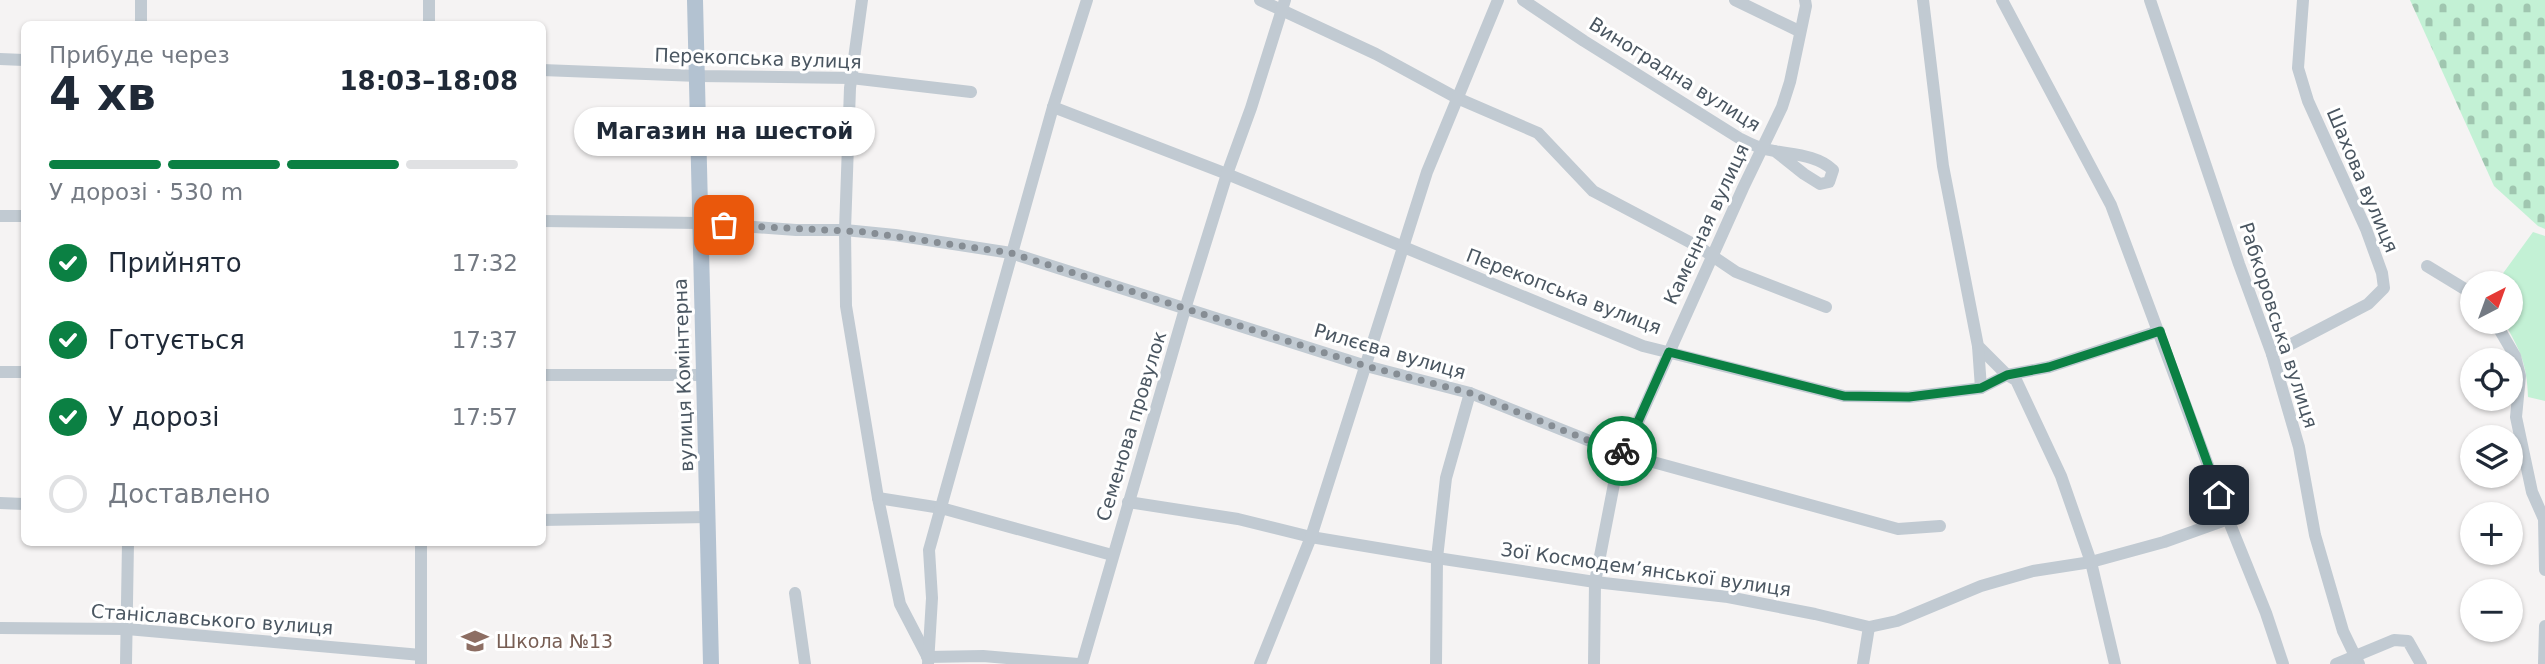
<!DOCTYPE html>
<html lang="uk">
<meta charset="utf-8">
<style>
body{margin:0;font-family:"DejaVu Sans",sans-serif;background:#f2f2f3;color:#1f2937;height:100vh;display:flex;flex-direction:column;font-size:26px;white-space:nowrap}
*{box-sizing:border-box;margin:0}
p{font-size:23px;color:#747a83}
.icon{flex:none;width:38px;height:38px;fill:none;stroke:currentColor;stroke-width:2;stroke-linecap:round;stroke-linejoin:round}
.map{position:relative;flex:1;overflow:hidden}
.drawer{position:absolute;left:21px;top:21px;width:525px;height:525px;display:flex;flex-direction:column;background:#fff;border-radius:10px;box-shadow:0 2px 5px #0004}
.drawer>*{flex:none}
.needle{width:46px;rotate:41deg}
.fabs{position:absolute;left:2460px;top:271px;display:grid;gap:14px}
.fabs a{display:grid;place-items:center;width:63px;height:63px;border-radius:50%;background:#fff;box-shadow:0 2px 5px #0004;font-size:35px}
.pin{position:absolute;display:grid;place-items:center;width:60px;height:60px;color:#fff;margin:-30px;border-radius:14px;box-shadow:0 4px 10px #0006}
.courier{position:absolute;display:grid;place-items:center;width:70px;height:70px;margin:-35px;border:5px solid #0b8043;border-radius:50%;background:#fff;color:#222;box-shadow:0 2px 9px #0007}
.bubble{position:absolute;height:49px;border-radius:24px;background:#fff;box-shadow:0 2px 5px #0004;font-size:23px;font-weight:700;line-height:49px;text-align:center}
.headline em{font-style:normal;font-weight:700}
.headline div{display:flex;flex-direction:column-reverse}
.headline{display:flex;align-items:center;justify-content:space-between;height:119px;padding:0 28px}
h1{font-size:46px;font-weight:700;line-height:52px}
.bar{display:grid;grid-template-columns:repeat(4,1fr);gap:10px 7px;align-content:center;height:84px;padding:0 28px}
.bar i{height:9px;border-radius:5px;background:#e0e1e3}
.bar .selected{background:#0b8043}
.bar p{grid-column:span 4}
ol{padding:0 28px;list-style:none}
li{display:flex;align-items:center;gap:21px;height:77px}
li p{margin-inline-start:auto}
li .icon{padding:7px;border-radius:50%;background:#0b8043;color:#fff;stroke-width:4}
li:last-child{color:#747a83}
li i{width:38px;height:38px;border:4px solid #e0e1e3;border-radius:50%}
.map>svg:first-child{display:block}
.grass{fill:#c3f1d5}
.cemetery{fill:url(#cemetery-stones)}
.lines{fill:none;stroke-linecap:round;stroke-linejoin:round}
.minor{stroke:#c1cad2;stroke-width:12}
.major{stroke:#b3c2d1;stroke-width:16}
.done{stroke:#868d94;stroke-width:7;stroke-dasharray:0 12.6}
.route{stroke:#0b8043;stroke-width:9}
.labels{text-anchor:middle;dominant-baseline:central;stroke-width:6;stroke-linejoin:round;paint-order:stroke}
.street-label{font-size:19px;fill:#4a5661;stroke:#fff}
.education-label{font-size:19px;fill:#785e54;stroke:#fff;text-anchor:start}
</style>
<div class="map">
<svg width="2545" height="664" viewBox="0 0 2545 664">
<defs>
<pattern id="cemetery-stones" width="16" height="16" patternUnits="userSpaceOnUse" patternTransform="scale(1.75)"><rect width="16" height="16" fill="#c3f1d5"/><path d="M2 7V4a2 2 0 0 1 4 0v3zM10 15v-3a2 2 0 0 1 4 0v3z" fill="#a0c6b0"/></pattern>
</defs>
<rect width="100%" height="100%" fill="#f5f3f3"/>
<path class="grass" d="M2533,232L2545,236V401L2528,397C2527,364 2520,350 2504,322H2511V284L2496,283Z"/>
<path class="cemetery" d="M2410,0H2545V229L2538,226L2494,186Z"/>
<g class="lines">
<g class="minor">
<path d="M862,0L850,88L845,230L846,306L878,498L900,604L927,656"/>
<path d="M1260,0L1376,54L1457,98L1538,133L1593,191L1699,247L1736,272L1826,307"/>
<path d="M1523,0L1584,41L1739,138C1747,142 1756,147 1765,149C1788,155 1815,153 1833,170L1829,182L1820,184L1804,174L1775,151"/>
<path d="M1735,0L1799,31"/>
<path d="M1923,0L1943,166L1978,346L2007,375L2016,380L2061,476L2091,562L2115,664"/>
<path d="M2002,0L2111,205L2228,519L2266,613L2283,664"/>
<path d="M2150,0L2239,264L2272,354L2299,447L2315,535L2343,631L2359,664"/>
<path d="M141,24V0"/>
<path d="M429,24V0"/>
<path d="M0,59L24,60"/>
<path d="M542,70L698,76L851,78L971,92"/>
<path d="M1053,107L1227,174L1643,346L1844,396L1909,397L1981,388L2007,375L2049,367L2159,331"/>
<path d="M0,216H24"/>
<path d="M542,221L700,223L796,230H845L895,235L1011,253L1366,366L1470,393L1620,453L1898,529L1940,526"/>
<path d="M2427,266L2473,294"/>
<path d="M2495,322L2515,356L2520,376L2516,417L2532,492L2544,519L2545,570"/>
<path d="M1978,346L1981,388"/>
<path d="M2272,354L2368,304L2384,288L2382,273L2366,229L2308,101L2298,68L2303,0"/>
<path d="M0,372H24"/>
<path d="M542,375H704"/>
<path d="M878,498L941,508L1112,555"/>
<path d="M1128,502L1238,519L1311,537L1437,558L1595,582L1728,597L1815,614L1869,627L1897,621L1981,586L2033,571L2091,562L2164,542L2228,519"/>
<path d="M0,503L24,504"/>
<path d="M542,520L708,517"/>
<path d="M795,593L805,664"/>
<path d="M0,628L127,629L421,655"/>
<path d="M927,657L983,656L1078,664"/>
<path d="M126,664L128,542"/>
<path d="M421,664V542"/>
<path d="M928,664L932,598L929,550L1053,107L1087,0"/>
<path d="M1082,664L1185,309L1227,174L1251,108L1285,0"/>
<path d="M1260,664L1311,537L1427,172L1498,0"/>
<path d="M1436,664L1437,558L1446,478L1470,393"/>
<path d="M1594,664L1595,582L1620,453L1628,444L1743,188L1782,107L1790,82L1806,6L1805,0"/>
<path d="M1863,664L1869,627"/>
<path d="M2336,664L2394,640L2408,641L2421,664"/>
<path d="M2544,664L2545,626"/>
</g>
<path class="major" d="M695,0L711,664"/>
</g>
<g class="lines">
<path class="done" d="M724,225L865,232L1011,253L1366,366L1470,393L1620,453L1622,451"/>
<path class="route" d="M1622,451L1628,444L1669,352L1844,396L1909,397L1981,388L2007,375L2049,367L2160,331L2219,495"/>
</g>
<defs>
<symbol id="school-bare" viewBox="-9 -9 18 18"><path d="M0-5L7-2L0 1L-7-2ZM-4 1L0 2.5L4 1V4Q0 6-4 4Z" fill="#8d6e63" stroke="#fff" stroke-width="2.5" paint-order="stroke"/></symbol>
</defs>
<g fill-rule="evenodd">
<use href="#school-bare" x="456" y="622" width="38" height="38"/>
</g>
<g class="labels">
<g class="street-label">
<text transform="translate(758 58) rotate(2)">Перекопська вулиця</text>
<text transform="translate(1675 74) rotate(32)">Виноградна вулиця</text>
<text transform="translate(2363 180) rotate(67)">Шахова вулиця</text>
<text transform="translate(1706 224) rotate(-65)">Камєнная вулиця</text>
<text transform="translate(1564 291) rotate(21)">Перекопська вулиця</text>
<text transform="translate(2279 325) rotate(72)">Рабкоровська вулиця</text>
<text transform="translate(1390 351) rotate(16)">Рилєєва вулиця</text>
<text transform="translate(683 375) rotate(-92)">вулиця Комінтерна</text>
<text transform="translate(1131 426) rotate(-73)">Семенова провулок</text>
<text transform="translate(1646 569) rotate(8)">Зої Космодем’янської вулиця</text>
<text transform="translate(212 619) rotate(4)">Станіславського вулиця</text>
</g>
<g class="education-label">
<text x="496" y="641">Школа №13</text>
</g>
</g>
</svg>
<div class="fabs">
<a><svg class="needle" viewBox="-14 -14 28 28"><path d="M0-13l5 13h-10z" fill="#e53935"/><path d="M0 13l5-13h-10z" fill="#747a83"/></svg></a>
<a><svg class="icon" aria-label="locate" viewBox="0 0 24 24"><circle cx="12" cy="12" r="6"/><path d="M12 2v4M12 18v4M2 12h4M18 12h4"/></svg></a>
<a><svg class="icon" aria-label="layers" viewBox="0 0 24 24"><path d="M12 4l9 5-9 5-9-5zM3 14l9 5 9-5"/></svg></a>
<a>+</a>
<a>−</a>
</div>
<div class="pin" style="left:724px;top:225px;background:#ea580c"><svg class="icon" aria-label="bag" viewBox="0 0 24 24"><path d="M5 8h14l-1 12H6zM9 8a3 3 0 0 1 6 0"/></svg></div>
<div class="pin" style="left:2219px;top:495px;background:#1f2937"><svg class="icon" aria-label="home" viewBox="0 0 24 24"><path d="M3 11l9-7 9 7M6 9v11h12V9"/></svg></div>
<div class="courier" style="left:1622px;top:451px"><svg class="icon" aria-label="bike" viewBox="0 0 24 24"><circle cx="6" cy="16" r="4"/><circle cx="18" cy="16" r="4"/><path d="M6 16l4-8h5l3 8M10 8l3 8H6M13 5h3"/></svg></div>
<div class="bubble" style="left:574px;top:107px;width:301px">Магазин на шестой</div>
<section class="drawer">
<div class="headline"><div><h1>4 хв</h1><p>Прибуде через</p></div><em>18:03–18:08</em></div>
<div class="bar"><i class="selected"></i><i class="selected"></i><i class="selected"></i><i></i><p>У дорозі · 530 m</p></div>
<ol>
<li><svg class="icon" aria-label="check" viewBox="0 0 24 24"><path d="M5 12l5 5 9-10"/></svg>Прийнято<p>17:32</p></li>
<li><svg class="icon" aria-label="check" viewBox="0 0 24 24"><path d="M5 12l5 5 9-10"/></svg>Готується<p>17:37</p></li>
<li><svg class="icon" aria-label="check" viewBox="0 0 24 24"><path d="M5 12l5 5 9-10"/></svg>У дорозі<p>17:57</p></li>
<li><i></i>Доставлено</li>
</ol>
</section>
</div>
